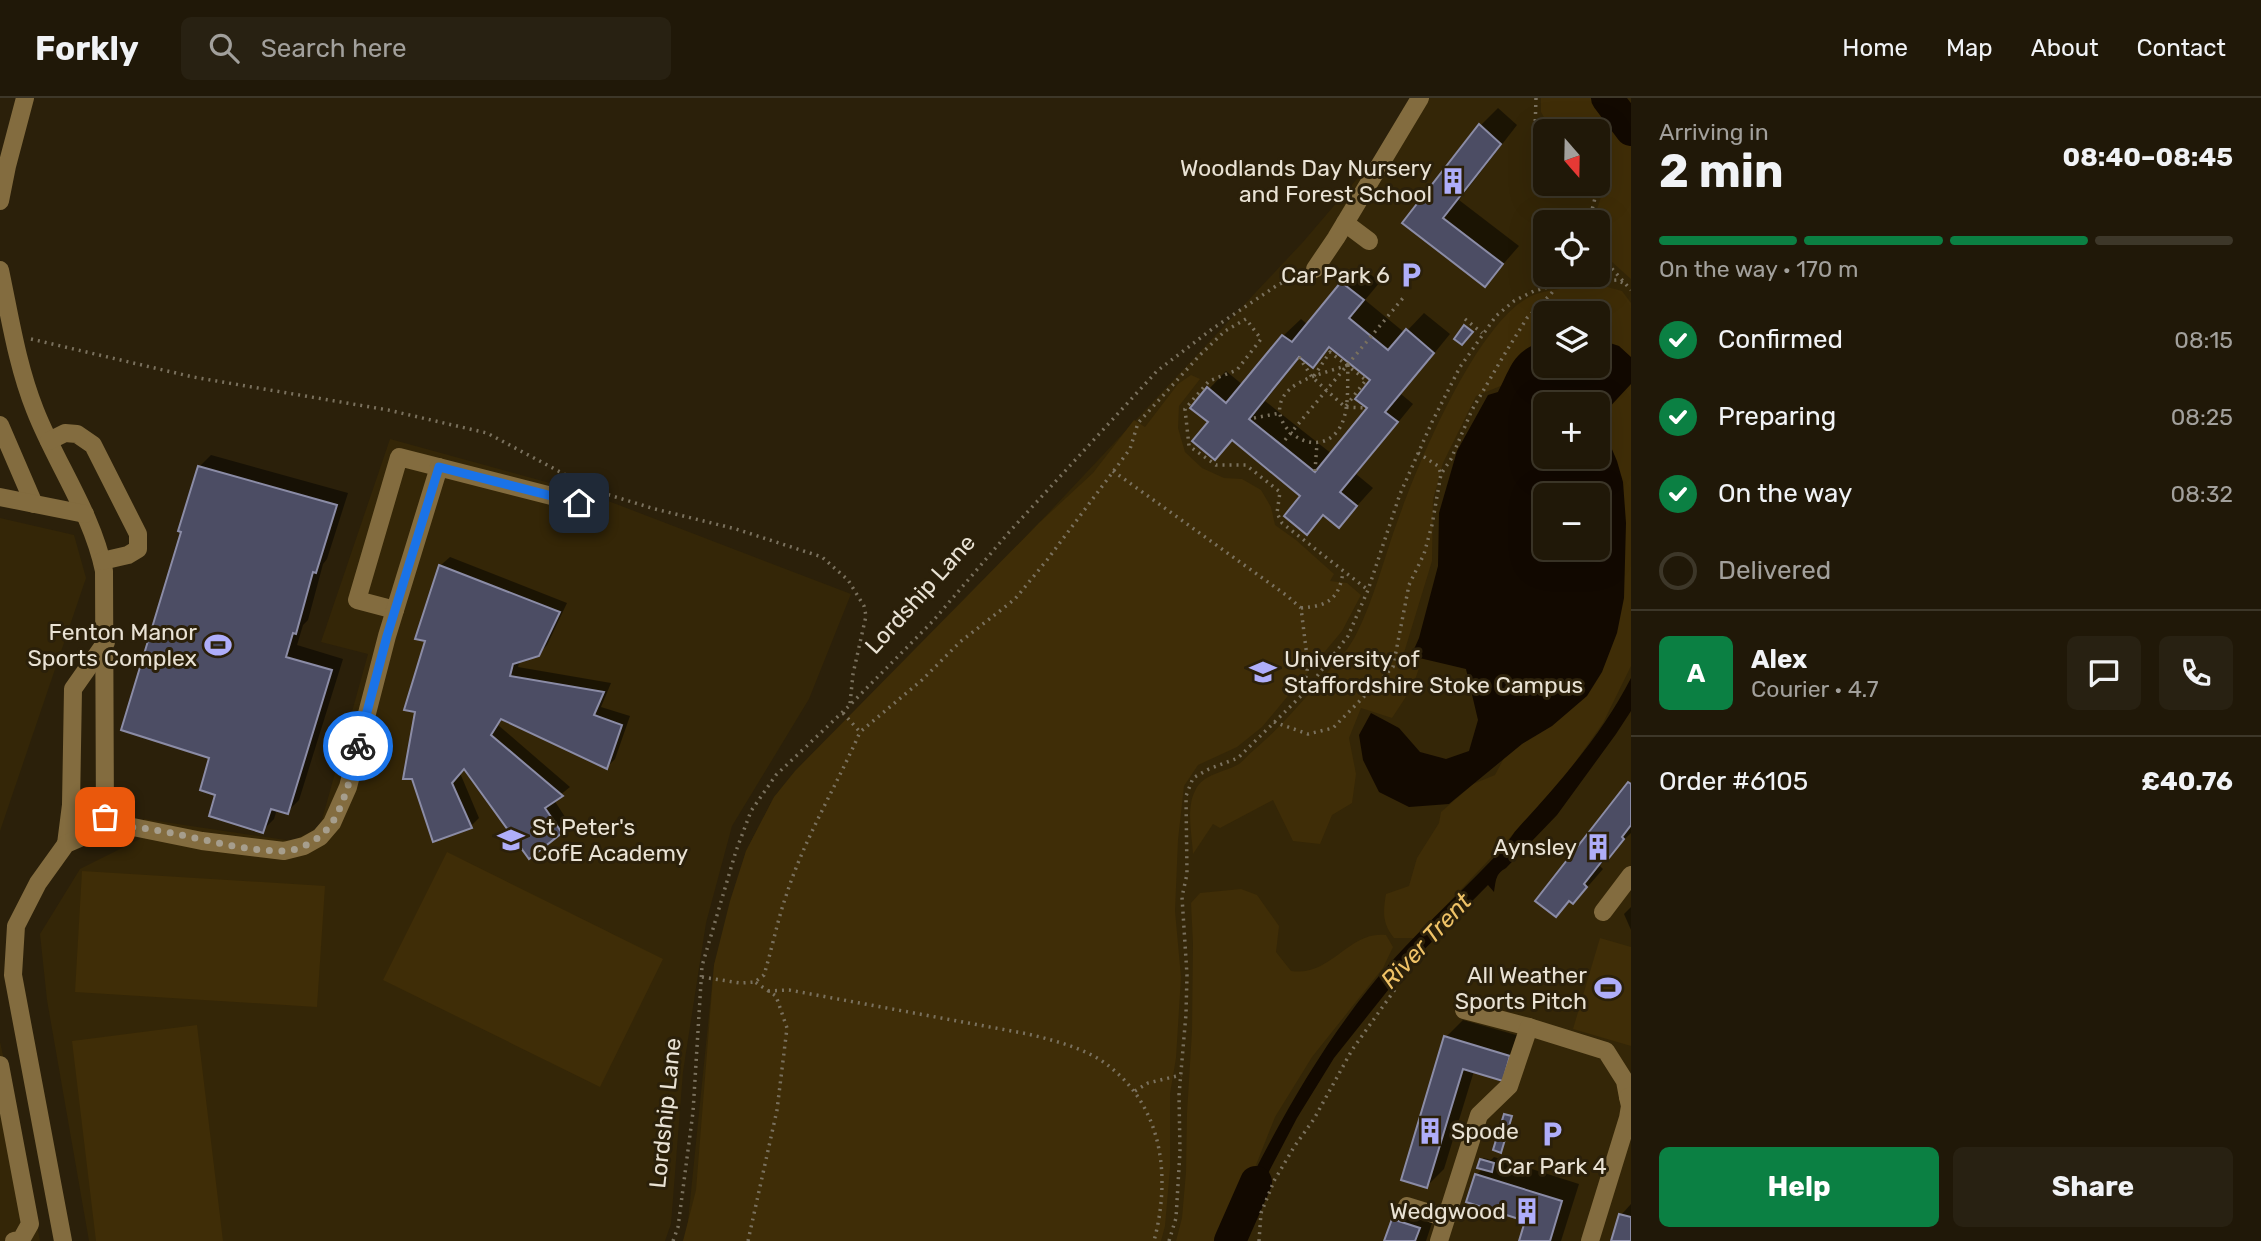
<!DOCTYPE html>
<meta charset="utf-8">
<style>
body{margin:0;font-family:Rubik,sans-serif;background:#282112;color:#f1f3f6;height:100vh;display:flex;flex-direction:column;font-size:26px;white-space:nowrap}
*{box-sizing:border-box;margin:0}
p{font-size:23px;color:#a2a09c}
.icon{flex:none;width:38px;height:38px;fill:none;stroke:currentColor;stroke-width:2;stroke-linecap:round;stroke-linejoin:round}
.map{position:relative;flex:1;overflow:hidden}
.details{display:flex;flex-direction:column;background:#201808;width:630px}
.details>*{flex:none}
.needle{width:46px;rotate:160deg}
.fabs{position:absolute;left:1533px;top:21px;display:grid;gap:14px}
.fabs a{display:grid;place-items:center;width:77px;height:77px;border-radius:10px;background:#201808;box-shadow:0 7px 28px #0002,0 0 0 2px #3d3729;font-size:35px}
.pin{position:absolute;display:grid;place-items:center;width:60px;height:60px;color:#fff;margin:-30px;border-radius:14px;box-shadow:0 4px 10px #0006}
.courier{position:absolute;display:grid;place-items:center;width:70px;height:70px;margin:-35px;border:5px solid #1a73e8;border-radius:50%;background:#fff;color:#222;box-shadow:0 2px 9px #0007}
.head em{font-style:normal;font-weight:700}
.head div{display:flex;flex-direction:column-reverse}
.head{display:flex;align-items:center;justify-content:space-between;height:119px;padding:0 28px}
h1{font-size:46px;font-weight:700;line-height:52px}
.bar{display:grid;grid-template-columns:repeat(4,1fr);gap:10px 7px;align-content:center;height:84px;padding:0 28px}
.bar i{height:9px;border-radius:5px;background:#3d3729}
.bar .on{background:#0b8043}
.bar p{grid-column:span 4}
.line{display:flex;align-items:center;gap:18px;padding:0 28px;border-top:2px solid #3d3729}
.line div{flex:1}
.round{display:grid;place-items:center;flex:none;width:74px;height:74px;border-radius:10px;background:#282112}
ol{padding:0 28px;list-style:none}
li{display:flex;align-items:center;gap:21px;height:77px}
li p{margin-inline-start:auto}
li .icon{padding:7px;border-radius:50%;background:#0b8043;color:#fff;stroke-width:4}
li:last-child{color:#a2a09c}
li i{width:38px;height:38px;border:4px solid #3d3729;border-radius:50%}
.primary-button{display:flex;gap:14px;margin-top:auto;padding:14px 28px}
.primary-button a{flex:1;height:80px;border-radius:10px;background:#0b8043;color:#fff;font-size:28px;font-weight:700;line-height:80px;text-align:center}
.primary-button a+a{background:#282112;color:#f1f3f6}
header{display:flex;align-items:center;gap:42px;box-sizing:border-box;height:98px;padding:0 35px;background:#201808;border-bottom:2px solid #3d3729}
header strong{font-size:33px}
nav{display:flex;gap:38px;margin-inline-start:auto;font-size:24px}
.search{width:490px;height:63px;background:#282112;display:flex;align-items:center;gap:18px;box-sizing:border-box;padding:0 24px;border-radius:10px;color:#a2a09c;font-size:26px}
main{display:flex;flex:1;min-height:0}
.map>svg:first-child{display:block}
.built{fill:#342607;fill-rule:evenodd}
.green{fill:#3f2d07;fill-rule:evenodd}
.water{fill:#120900;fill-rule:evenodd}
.shadow{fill:#0007;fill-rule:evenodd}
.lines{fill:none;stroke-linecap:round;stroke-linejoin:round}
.river{stroke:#120900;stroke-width:32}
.building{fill:#4c4d64;stroke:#8b8ca6;stroke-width:2;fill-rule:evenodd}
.path{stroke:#7a715e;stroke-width:3.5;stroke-dasharray:2 5;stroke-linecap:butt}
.minor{stroke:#836c3f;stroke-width:18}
.done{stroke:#a69e8d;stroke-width:7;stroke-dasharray:0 12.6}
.route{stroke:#1a73e8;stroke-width:9}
.labels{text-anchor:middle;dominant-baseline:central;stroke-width:6;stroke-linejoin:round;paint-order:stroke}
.poi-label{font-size:23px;fill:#e9e2d4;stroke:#2b200a;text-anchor:end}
.street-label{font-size:23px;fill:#e9e2d4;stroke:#2b200a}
.water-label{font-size:24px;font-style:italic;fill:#efc266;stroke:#2b200a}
</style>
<header>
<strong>Forkly</strong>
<div class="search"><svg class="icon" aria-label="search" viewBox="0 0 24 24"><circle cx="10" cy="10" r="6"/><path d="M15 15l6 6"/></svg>Search here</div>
<nav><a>Home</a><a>Map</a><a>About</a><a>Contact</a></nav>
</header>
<main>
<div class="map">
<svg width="1631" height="1143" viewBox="0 0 1631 1143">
<rect width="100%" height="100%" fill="#2b200a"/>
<g class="built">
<path d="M1426,0H1631V1143H683L687,1133L714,867L746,753L774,699L1039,425L1303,144ZM1545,33H1598V86H1545ZM1545,124H1598V177H1545ZM1545,215H1598V268H1545ZM1545,306H1598V359H1545ZM1545,397H1598V450H1545Z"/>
<path d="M390,341L590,396L851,496L809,601L732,728L706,825L683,974L671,1126L665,1143H89L47,902L40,836L80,771L140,741L144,721L292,743L320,729L368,556L321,544Z"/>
<path d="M0,420L74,437L86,480L0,733Z"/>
<path d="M0,944L1,948L40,1143H0Z"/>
</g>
<g class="green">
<path d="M1541,0H1597L1631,45V181L1602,155L1598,144L1605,127L1595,117L1601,99L1598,86V33H1552L1541,14Z"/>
<path d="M1604,188L1622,193L1631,205V568L1603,625L1566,677L1503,747L1415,840H1394C1382,825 1383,814 1386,796L1409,788L1417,760L1439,725L1441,714L1473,686L1495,677L1505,658L1614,505L1598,306L1543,271L1476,298L1443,365L1433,402L1432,463L1403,558L1419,570L1413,588L1392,620L1361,610L1349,640L1356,676L1352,705L1332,717L1320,746L1293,743L1273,702L1220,730L1213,726L1193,756C1192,737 1186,710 1195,693C1203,675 1224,675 1239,666C1244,662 1249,656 1254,652C1288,623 1315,588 1344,555C1363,534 1380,475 1389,448C1408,388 1476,217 1536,196C1558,189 1582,189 1604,188ZM1545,215H1598V268H1545Z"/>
<path d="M1191,277L1200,281L1179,308L1178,330L1185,354L1202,370L1224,380L1242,381L1261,392L1271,409L1275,427L1296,442L1334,476L1330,483L1347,485L1361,497L1342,533L1262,629L1237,649L1198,667L1184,688L1178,742L1175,813L1181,879L1176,960L1170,996V1070L1165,1128L1161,1143H683L696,1092L714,867L730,803L746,753L774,699L795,673L1039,425L1093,375L1134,322L1145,329L1178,286Z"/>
<path d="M447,754L663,861L600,989L383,882Z"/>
<path d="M82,773L325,788L317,909L75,894Z"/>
<path d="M1241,791L1257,797L1279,828L1276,854L1291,873C1331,879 1349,832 1386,837L1393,849L1383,870L1312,959L1275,1019L1226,1143H1176L1182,1120L1186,1074L1187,1015L1192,933L1193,845L1191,805L1200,795Z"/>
<path d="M1600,840L1631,849V948L1573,931Z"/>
<path d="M197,927L223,1143H96L72,943Z"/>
</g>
<g class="water">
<path d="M1598,241L1619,248L1631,259V286L1604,315L1602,328L1617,363L1623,384L1626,425L1624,500L1617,535L1602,574L1587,598L1552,628L1522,646L1449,706L1409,709L1379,694L1363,662L1359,637L1371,615L1399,630L1420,654L1446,661L1469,653L1478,622L1466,571L1411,558L1419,540L1438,468L1439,415L1457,353L1488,297L1498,294C1513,264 1513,254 1545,242V268H1598ZM1545,306H1598V359H1545ZM1545,397H1598V450H1545Z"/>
<path d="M1631,580V613L1616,636L1557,717L1506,770C1495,776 1496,783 1494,794L1488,787L1404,872L1334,960L1297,1020L1242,1125L1231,1121C1275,1030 1324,940 1391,864C1427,824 1467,789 1503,750C1509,743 1513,735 1519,729C1561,683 1603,635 1631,580Z"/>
</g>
<g class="shadow">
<path d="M1498,10L1517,27L1459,102L1519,148L1485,187L1405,124L1481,27Z"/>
<path d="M1360,168L1380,184L1365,202L1405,235L1424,215L1450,236L1401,296L1413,306L1356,376L1373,390L1339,428L1325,417L1307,434L1303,398L1234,341L1215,360L1210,324L1209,291L1226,273L1243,287L1283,238L1301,221L1308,227ZM1331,248L1373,281L1369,310L1332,356L1265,303L1301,258L1313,267Z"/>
<path d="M211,357L348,395L327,461L323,466L308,522L303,527L297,547L343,561L299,702L287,714L277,711L274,721L262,733L217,695L211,659L183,433L199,369Z"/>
<path d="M450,459L567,505L547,547L538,557L520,562L518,569L611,585L601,609L630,618L615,661L607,669L503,620L498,627L570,689L554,702L569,725L561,733L465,669L460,675L479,720L471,728L434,741L427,542L418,540L441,467Z"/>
<path d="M1631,684V735L1608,757L1600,768L1603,771L1590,786L1556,817L1538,802Z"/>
<path d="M1631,809V832L1624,816Z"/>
<path d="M1463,922L1527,940L1520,964L1474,973L1444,1071L1427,1088L1446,939Z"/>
<path d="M1494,1059L1579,1086L1561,1143H1521L1528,1122L1477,1077L1483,1070L1481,1062L1484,1060L1491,1062Z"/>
<path d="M1411,1105L1436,1113L1426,1143H1386L1393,1122Z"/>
<path d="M1631,1106V1143H1612L1621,1117Z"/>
</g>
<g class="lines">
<g class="river">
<path d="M1607,0L1631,32"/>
<path d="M1230,1143L1256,1084"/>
</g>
</g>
<g class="building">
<path d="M1479,26L1501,46L1443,120L1503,166L1485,189L1402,125Z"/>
<path d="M1341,184L1364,202L1349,220L1388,252L1406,231L1434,255L1385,314L1398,324L1340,394L1357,408L1339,430L1323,417L1307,437L1284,418L1300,398L1232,342L1215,362L1192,343L1208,324L1190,310L1207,289L1226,305L1282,237L1292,244ZM1329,249L1370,282L1355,301L1367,310L1315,374L1249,321L1299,259L1313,270Z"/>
<path d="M1464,227L1473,234L1462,247L1454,241Z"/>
<path d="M198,368L337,407L316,475L313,474L296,536L293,535L286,559L332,572L288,716L271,711L263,735L209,718L215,697L200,692L209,660L121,632L181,434L178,433Z"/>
<path d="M439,467L560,514L539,558L513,566L510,578L604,594L594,617L622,627L607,671L501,621L491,637L563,698L545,710L562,735L529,761L464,671L452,685L472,730L433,744L412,681H403L415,614L404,612L425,543L415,541Z"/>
<path d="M1628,684L1631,686V727L1622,739L1624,741L1609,760L1606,758L1584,786L1587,789L1573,806L1569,803L1556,819L1535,803Z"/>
<path d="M1444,938L1510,958L1503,983L1463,971L1427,1090L1401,1082Z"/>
<path d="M1504,1016L1512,1018L1501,1055L1493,1052Z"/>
<path d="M1480,1061L1494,1065L1492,1074L1477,1070Z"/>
<path d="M1475,1076L1562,1103L1550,1143H1519L1525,1123L1466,1104Z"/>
<path d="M1619,1116L1631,1119V1143H1611Z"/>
<path d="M1392,1121L1420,1130L1415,1143H1384Z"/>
</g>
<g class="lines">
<g class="path">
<path d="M1536,0L1535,31L1545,40"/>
<path d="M1589,124L1596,96L1590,86"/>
<path d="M1598,155L1631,192"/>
<path d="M1465,221L1482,235"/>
<path d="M31,241L193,279L388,312L487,335L596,393L655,411L736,431L822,459L848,482L864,508L866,518L853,576L850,606"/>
<path d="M1299,259L1312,279L1345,309L1367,310"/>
<path d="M1348,267C1347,287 1350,314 1339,331C1313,370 1249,315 1297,286C1312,277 1331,273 1348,267Z"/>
<path d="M1314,278L1330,254L1366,282L1346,308"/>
<path d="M1254,320L1280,315"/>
<path d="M1285,342L1403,200"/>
<path d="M1418,355L1438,368L1441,376"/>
<path d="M1113,373L1286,497L1301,510L1308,567L1304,590"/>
<path d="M1315,373L1317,345"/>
<path d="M1301,510C1327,508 1339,502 1343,474"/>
<path d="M843,615L860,634L922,582L960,544L1015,501L1047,462L1130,351L1138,325L1200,257L1225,233L1246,221L1261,241L1237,272L1209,283L1185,311L1189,348L1216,367H1246L1280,394L1277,415L1282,425L1368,492"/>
<path d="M1274,624L1308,636L1333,630L1393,569L1409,487L1424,456L1432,427L1441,376L1451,361L1472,312L1504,257L1527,220L1551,196L1558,186"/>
<path d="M702,879L740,885L755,884L764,877C772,851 777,824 786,798C804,741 836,689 860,634"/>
<path d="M768,893L789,892L1028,936C1052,942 1077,948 1099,961C1162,1002 1172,1075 1154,1143"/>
<path d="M1135,993L1148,985L1181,977"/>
<path d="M673,1143L678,1129L693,1014L702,868L736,753L751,713L776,677L849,608L933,523L1010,433L1157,273L1212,231L1276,188L1300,175"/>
<path d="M748,1143L777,1012L787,930L776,898L755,884"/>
<path d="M1169,1143L1176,1120L1180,1053L1179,997L1186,916L1187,877L1182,799L1187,776L1186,698L1193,680L1209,671L1238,660L1304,595L1348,538L1368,492L1400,396L1432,324L1460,269L1496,218L1514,203L1534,193L1558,186L1617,182L1627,187"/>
<path d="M1259,1143L1261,1115L1274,1083L1294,1049L1314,1021L1352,952L1396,890"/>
</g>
<g class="minor">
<path d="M0,103L7,68L25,0"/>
<path d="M1345,125L1369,143"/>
<path d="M1315,171L1336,140L1420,0"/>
<path d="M0,172C10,219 17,267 35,312C56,366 92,415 104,473L105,729"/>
<path d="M0,327L34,406"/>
<path d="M49,343L65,335L77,336L93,347L138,436V451L128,457L102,463"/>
<path d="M0,399L85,416"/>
<path d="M395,512L357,502L399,359L579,405"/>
<path d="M66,746L71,707L73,591L106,544"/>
<path d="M1603,814L1631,777"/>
<path d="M1464,912L1529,929"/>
<path d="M0,967L30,1126L21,1142L14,1143"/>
<path d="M1407,1108L1446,1120"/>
<path d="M63,1143L13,877L16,828L38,785L66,746L105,729L128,728L202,743L284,753L304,748L320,739L332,725L348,689L387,538L439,369"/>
<path d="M1439,1143L1479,1017L1509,988L1529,929L1606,953L1625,983L1628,999"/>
<path d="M1590,1143L1628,1020L1630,1008L1628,999L1631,998"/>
</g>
</g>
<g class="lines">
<path class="done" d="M105,719V729C163,725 223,753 282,753C301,753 321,741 332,725C346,702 352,674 358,648"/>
<path class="route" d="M358,648L387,538L439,369L579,405"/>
</g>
<defs>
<symbol id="building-bare" viewBox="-9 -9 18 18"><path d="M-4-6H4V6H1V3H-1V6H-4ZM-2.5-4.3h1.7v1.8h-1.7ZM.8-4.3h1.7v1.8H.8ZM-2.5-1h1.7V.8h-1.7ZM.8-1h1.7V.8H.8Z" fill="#afaefa" stroke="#2b200a" stroke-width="2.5" paint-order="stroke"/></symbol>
<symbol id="parking-bare" viewBox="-9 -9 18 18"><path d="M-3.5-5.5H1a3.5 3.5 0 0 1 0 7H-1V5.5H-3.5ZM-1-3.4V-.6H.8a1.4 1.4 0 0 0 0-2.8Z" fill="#afaefa" stroke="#2b200a" stroke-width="2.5" paint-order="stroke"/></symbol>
<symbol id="stadium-bare" viewBox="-9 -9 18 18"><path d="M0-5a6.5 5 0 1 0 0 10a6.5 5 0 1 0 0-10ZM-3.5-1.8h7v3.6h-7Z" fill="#afaefa" stroke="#2b200a" stroke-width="2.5" paint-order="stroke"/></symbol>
<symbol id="university-bare" viewBox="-9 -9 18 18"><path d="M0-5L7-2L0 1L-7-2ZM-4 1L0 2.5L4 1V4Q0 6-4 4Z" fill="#afaefa" stroke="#2b200a" stroke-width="2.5" paint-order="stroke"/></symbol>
<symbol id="school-bare" viewBox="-9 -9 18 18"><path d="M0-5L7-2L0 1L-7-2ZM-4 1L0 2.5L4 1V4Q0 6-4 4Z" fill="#afaefa" stroke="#2b200a" stroke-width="2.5" paint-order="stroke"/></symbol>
</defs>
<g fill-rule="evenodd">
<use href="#building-bare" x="1434" y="64" width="38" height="38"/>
<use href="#parking-bare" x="1392" y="158" width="38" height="38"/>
<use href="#stadium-bare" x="199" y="528" width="38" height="38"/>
<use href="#university-bare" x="1244" y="555" width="38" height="38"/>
<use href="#school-bare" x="492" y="723" width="38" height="38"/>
<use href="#building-bare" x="1579" y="730" width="38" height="38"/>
<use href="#stadium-bare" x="1589" y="871" width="38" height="38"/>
<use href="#building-bare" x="1411" y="1014" width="38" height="38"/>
<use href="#parking-bare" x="1533" y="1017" width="38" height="38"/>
<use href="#building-bare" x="1508" y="1094" width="38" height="38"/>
</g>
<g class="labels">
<g class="poi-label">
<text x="1432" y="70">Woodlands Day Nursery<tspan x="1432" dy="26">and Forest School</tspan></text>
<text x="1390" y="177">Car Park 6</text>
<text x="197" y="534">Fenton Manor<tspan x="197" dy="26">Sports Complex</tspan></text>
<text x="1284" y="561" text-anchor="start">University of<tspan x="1284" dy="26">Staffordshire Stoke Campus</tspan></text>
<text x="532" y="729" text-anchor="start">St Peter's<tspan x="532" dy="26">CofE Academy</tspan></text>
<text x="1577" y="749">Aynsley</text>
<text x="1587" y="877">All Weather<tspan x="1587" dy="26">Sports Pitch</tspan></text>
<text x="1451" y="1033" text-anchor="start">Spode</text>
<text x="1552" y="1068" text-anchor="middle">Car Park 4</text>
<text x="1506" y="1113">Wedgwood</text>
</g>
<g class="street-label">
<text transform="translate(920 496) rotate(-48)">Lordship Lane</text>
<text transform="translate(665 1015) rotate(-84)">Lordship Lane</text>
</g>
<g class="water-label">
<text transform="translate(1426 843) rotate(-47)">River Trent</text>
</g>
</g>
</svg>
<div class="fabs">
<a><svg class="needle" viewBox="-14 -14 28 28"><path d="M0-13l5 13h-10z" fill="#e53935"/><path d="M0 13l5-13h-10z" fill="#a2a09c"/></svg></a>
<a><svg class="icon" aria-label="locate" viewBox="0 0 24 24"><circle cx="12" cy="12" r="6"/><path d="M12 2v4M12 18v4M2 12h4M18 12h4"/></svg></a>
<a><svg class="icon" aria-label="layers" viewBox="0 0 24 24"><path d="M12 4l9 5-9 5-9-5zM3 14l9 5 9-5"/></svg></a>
<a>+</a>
<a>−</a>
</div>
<div class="pin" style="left:105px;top:719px;background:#ea580c"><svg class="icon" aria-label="bag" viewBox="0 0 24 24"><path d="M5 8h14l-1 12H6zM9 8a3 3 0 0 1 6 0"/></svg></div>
<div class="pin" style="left:579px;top:405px;background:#1f2937"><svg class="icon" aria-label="home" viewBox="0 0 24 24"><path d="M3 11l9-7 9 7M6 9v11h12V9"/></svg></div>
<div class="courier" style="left:358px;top:648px"><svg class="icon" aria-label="bike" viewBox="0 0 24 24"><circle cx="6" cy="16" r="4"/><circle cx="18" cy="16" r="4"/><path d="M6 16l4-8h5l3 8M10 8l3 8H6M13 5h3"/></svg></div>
</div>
<section class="details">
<div class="head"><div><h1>2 min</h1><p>Arriving in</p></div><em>08:40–08:45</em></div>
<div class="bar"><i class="on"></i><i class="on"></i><i class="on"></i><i></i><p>On the way · 170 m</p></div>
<ol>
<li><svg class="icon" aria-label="check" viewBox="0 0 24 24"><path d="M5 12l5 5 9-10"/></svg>Confirmed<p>08:15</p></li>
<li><svg class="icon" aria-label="check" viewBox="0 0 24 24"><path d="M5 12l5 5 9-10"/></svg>Preparing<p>08:25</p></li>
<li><svg class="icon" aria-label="check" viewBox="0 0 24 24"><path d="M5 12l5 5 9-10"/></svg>On the way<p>08:32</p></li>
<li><i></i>Delivered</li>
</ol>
<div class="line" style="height:126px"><b class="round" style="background:#0b8043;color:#fff">A</b><div><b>Alex</b><p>Courier · 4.7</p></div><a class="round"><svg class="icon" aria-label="chat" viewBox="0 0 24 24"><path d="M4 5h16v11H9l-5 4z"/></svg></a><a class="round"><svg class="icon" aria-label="phone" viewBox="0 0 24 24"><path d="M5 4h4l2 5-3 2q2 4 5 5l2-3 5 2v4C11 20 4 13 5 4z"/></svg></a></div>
<div class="line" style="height:91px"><div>Order #6105</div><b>£40.76</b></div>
<div class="primary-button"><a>Help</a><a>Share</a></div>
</section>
</main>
